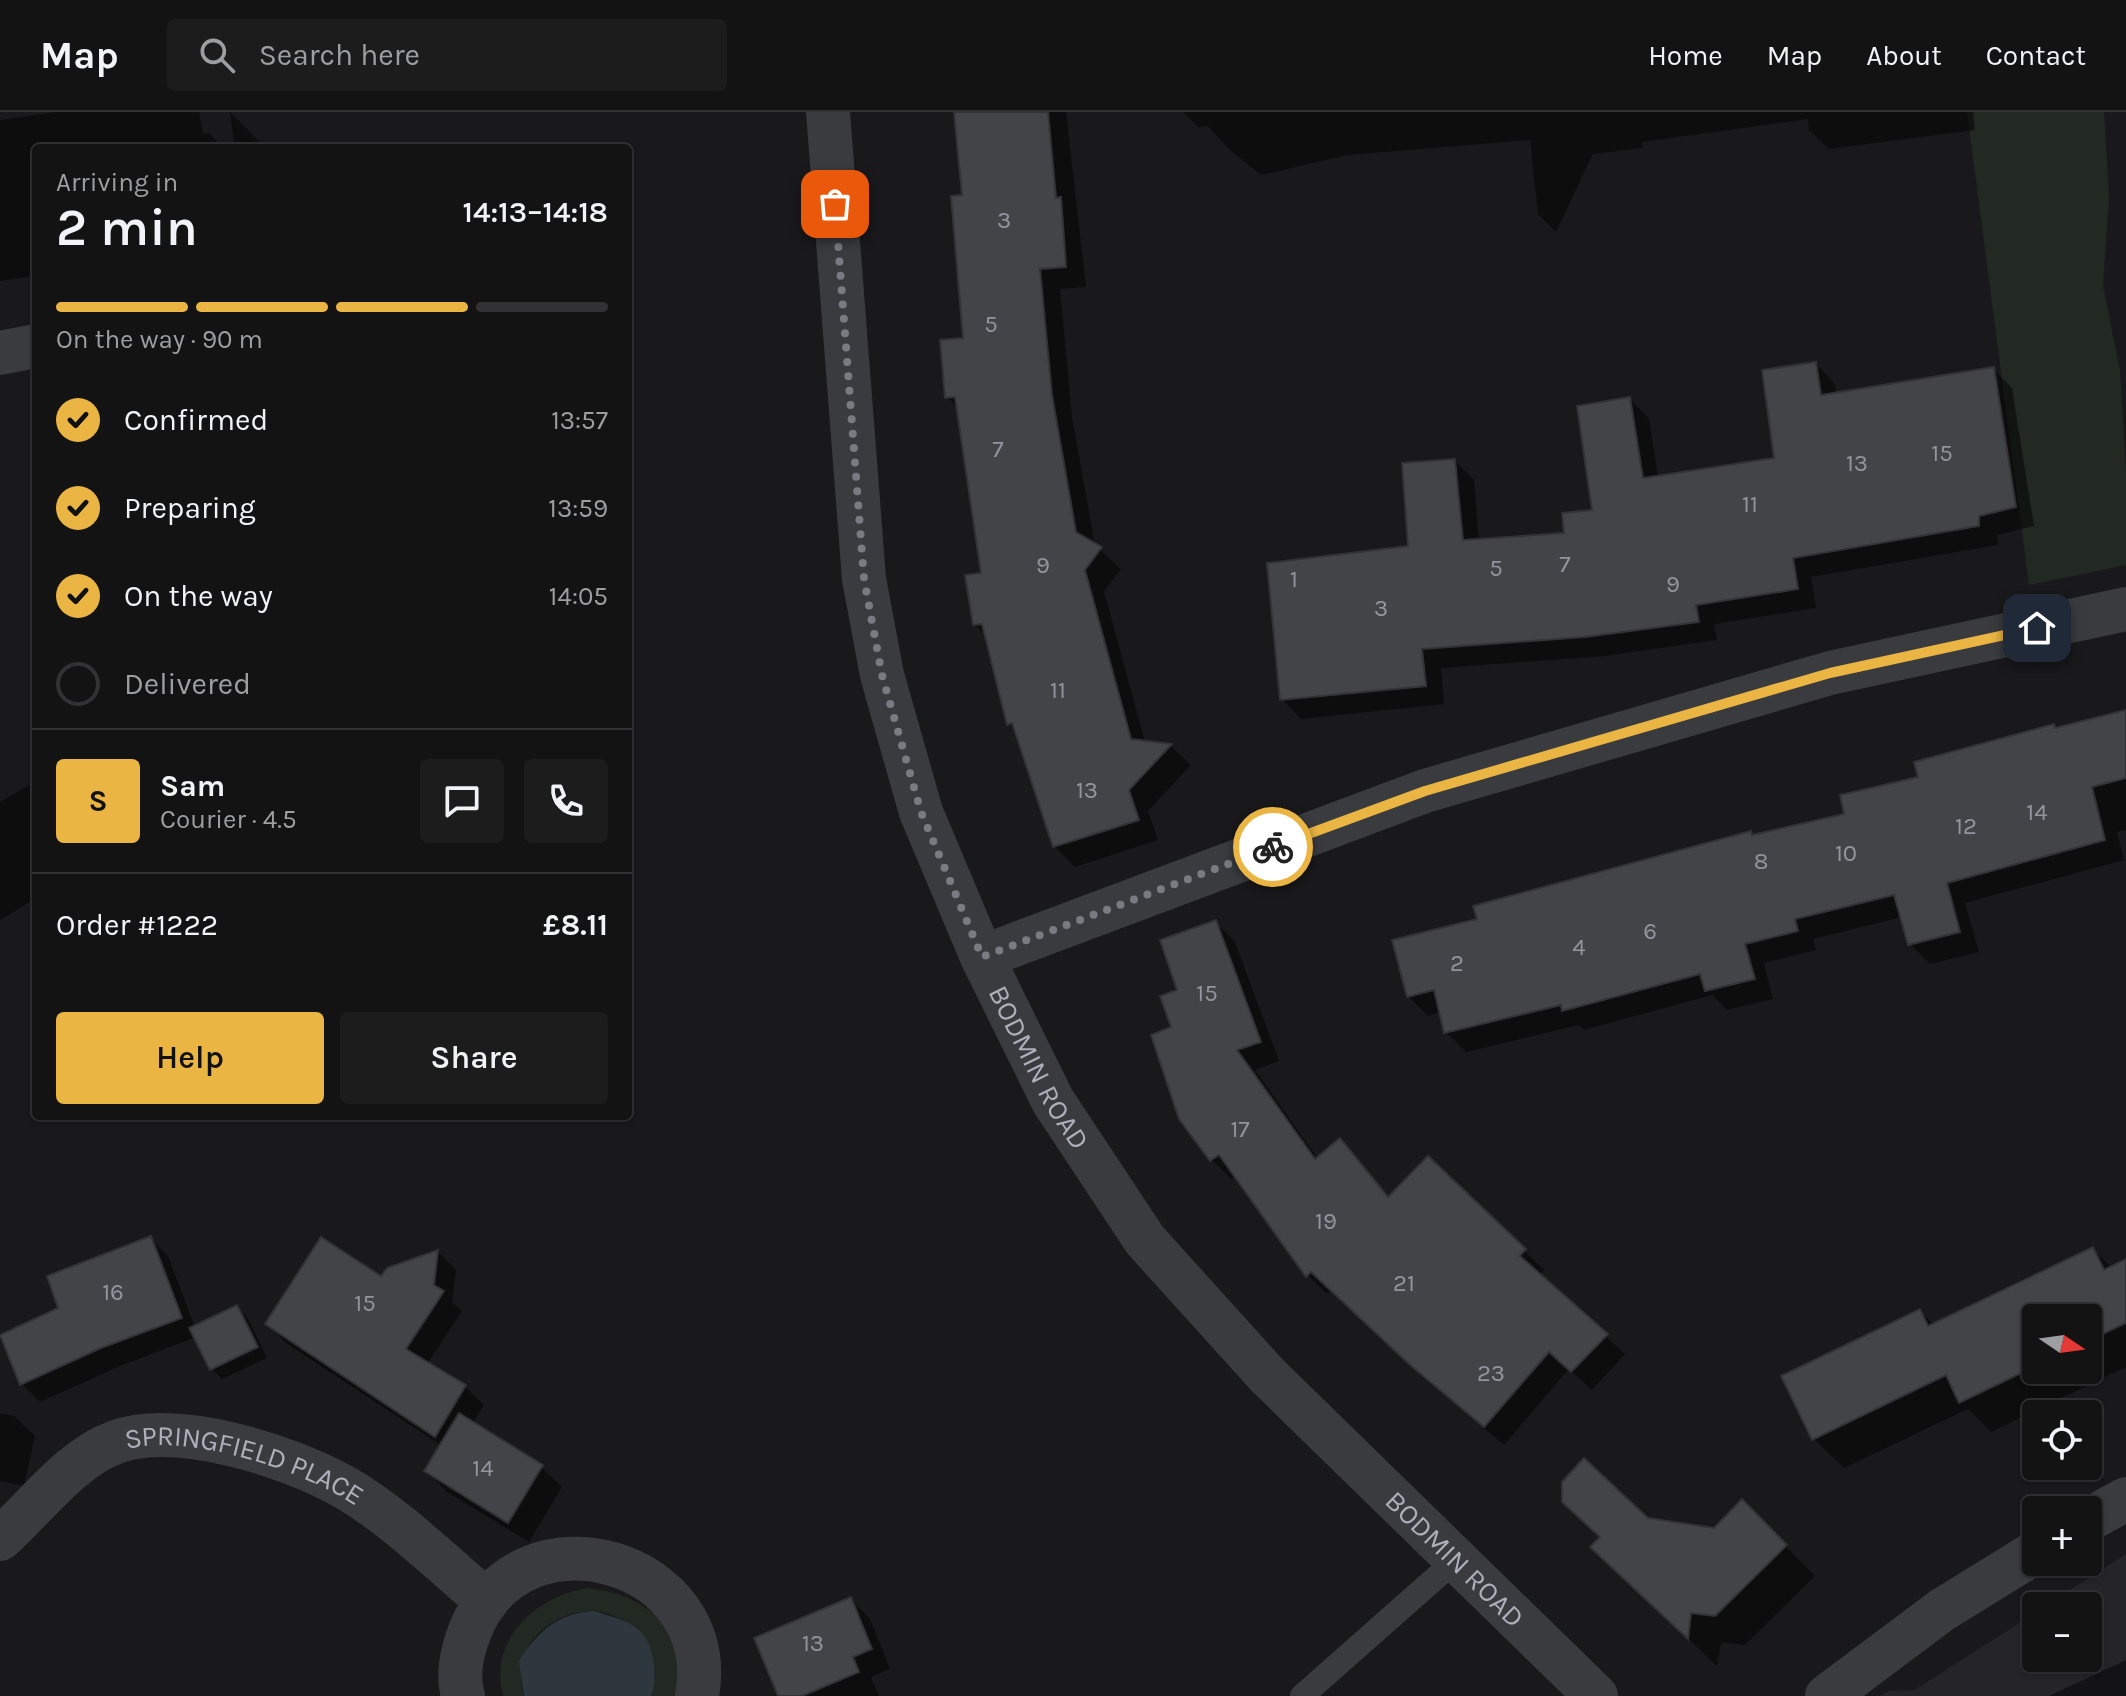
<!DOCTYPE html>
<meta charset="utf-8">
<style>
body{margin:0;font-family:Karla,sans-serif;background:#1c1c1d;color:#f1f3f6;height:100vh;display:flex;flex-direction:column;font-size:30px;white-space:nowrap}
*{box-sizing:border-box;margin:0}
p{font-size:26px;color:#9d9ea0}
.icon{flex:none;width:44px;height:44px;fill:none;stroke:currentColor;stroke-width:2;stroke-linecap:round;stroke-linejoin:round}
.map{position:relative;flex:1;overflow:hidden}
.drawer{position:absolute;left:32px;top:32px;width:600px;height:976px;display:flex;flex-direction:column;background:#131314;border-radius:8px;box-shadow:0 2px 6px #0004,0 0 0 2px #323234}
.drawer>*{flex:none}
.needle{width:52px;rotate:103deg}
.tools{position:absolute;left:2022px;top:1192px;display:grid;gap:16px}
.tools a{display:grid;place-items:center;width:80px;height:80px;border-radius:8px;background:#131314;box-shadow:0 2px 6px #0004,0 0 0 2px #323234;font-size:40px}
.pin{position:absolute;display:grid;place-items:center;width:68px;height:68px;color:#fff;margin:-34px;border-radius:16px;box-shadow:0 4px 12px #0006}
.courier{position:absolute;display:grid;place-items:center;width:80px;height:80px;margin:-40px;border:6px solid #eab542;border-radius:50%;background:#fff;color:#222;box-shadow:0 2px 10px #0007}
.summary em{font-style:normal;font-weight:600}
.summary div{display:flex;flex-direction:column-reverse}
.summary{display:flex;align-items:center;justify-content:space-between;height:136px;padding:0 24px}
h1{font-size:52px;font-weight:600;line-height:60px}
.bar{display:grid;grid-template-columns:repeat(4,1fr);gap:12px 8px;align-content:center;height:96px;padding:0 24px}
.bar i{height:10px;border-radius:6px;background:#323234}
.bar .active{background:#eab542}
.bar p{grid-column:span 4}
.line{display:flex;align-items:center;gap:20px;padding:0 24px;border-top:2px solid #323234}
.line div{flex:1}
.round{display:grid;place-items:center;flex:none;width:84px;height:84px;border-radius:8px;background:#1c1c1d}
ol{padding:0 24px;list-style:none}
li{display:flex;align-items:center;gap:24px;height:88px}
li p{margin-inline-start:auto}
li .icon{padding:8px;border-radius:50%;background:#eab542;color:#111;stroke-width:4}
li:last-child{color:#9d9ea0}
li i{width:44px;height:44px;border:4px solid #323234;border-radius:50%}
.cta{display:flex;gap:16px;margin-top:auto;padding:16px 24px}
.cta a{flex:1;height:92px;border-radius:8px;background:#eab542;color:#111;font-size:32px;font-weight:600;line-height:92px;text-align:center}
.cta a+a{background:#1c1c1d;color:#f1f3f6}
header{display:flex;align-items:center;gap:48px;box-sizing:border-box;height:112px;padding:0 40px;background:#131314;border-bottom:2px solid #323234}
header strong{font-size:38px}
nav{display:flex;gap:44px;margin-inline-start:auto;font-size:28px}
.search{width:560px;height:72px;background:#1c1c1d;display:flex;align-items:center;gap:20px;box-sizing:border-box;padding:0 28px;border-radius:8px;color:#9d9ea0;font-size:30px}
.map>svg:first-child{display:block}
.built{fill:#252528}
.green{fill:#212922}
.water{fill:#2f373e}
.shadow{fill:#0007;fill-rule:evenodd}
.building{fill:#434448;stroke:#333337;stroke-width:2}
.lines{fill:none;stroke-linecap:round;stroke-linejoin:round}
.lane{stroke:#3a3b3f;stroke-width:24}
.street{stroke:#3a3b3f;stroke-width:44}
.done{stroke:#797b82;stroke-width:8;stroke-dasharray:0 14.4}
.route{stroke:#eab542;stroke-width:10}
.labels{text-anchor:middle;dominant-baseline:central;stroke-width:6;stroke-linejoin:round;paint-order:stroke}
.number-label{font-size:24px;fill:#92959e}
.street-label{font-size:28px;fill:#acb0ba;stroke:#141416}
</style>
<header>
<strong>Map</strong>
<div class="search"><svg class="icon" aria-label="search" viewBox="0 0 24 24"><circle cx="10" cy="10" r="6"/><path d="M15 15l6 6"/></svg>Search here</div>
<nav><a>Home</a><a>Map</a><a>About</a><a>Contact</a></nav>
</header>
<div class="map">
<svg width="2126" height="1584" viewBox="0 0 2126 1584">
<rect width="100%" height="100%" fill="#19191b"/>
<path class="built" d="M2126,1442V1584H1879L1889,1579L1915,1578L2036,1500V1546H2088V1494H2045Z"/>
<g class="green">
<path d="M1967,0H2104L2109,85L2103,174L2120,258L2126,359V453L2029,473Z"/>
<path d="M587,1476C625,1480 660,1495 675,1534C680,1548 678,1569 678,1584H651C663,1562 648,1536 639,1516C626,1510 606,1498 591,1499C545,1501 510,1538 524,1584H503C488,1526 537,1485 587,1476Z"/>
</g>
<path class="water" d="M594,1499C630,1511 648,1511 654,1553C655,1564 656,1574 651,1584H524L519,1549C538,1519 558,1501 594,1499Z"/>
<g class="shadow">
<path d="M56,0H199L203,22L209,21L224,36H36V164L0,169V8Z"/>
<path d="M230,0L266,36H235Z"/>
<path d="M956,0H1066L1086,175L1060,177L1072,305L1095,433L1121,457L1104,479L1145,630L1171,634L1191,653L1148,699L1158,728L1075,755L1054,734L1017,620L1009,612L987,525L975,512L983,462L958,297L947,285L965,228L964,85Z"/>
<path d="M1183,0H1973L1975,18L1829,37L1809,18L1808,7L1642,30L1643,36L1593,42L1556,120L1538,102L1530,28L1348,43L1261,63L1229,37L1208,14L1198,15Z"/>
<path d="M1816,252L1835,272L1836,283L1993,257L2012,276L2034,414L1997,423L1998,433L1811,465L1816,496L1714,512L1717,528L1605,544L1441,556L1444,592L1301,607L1282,587L1410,436L1455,349L1474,368L1479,429L1566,423L1594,400L1630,287L1649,307L1658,365L1777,347Z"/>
<path d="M2126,600V718L2117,720L2124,748L1965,791L1979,840L1930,852L1910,832L1902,805L1813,827L1816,838L1764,851L1773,887L1727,898L1712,883L1584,918L1579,913L1466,940L1446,920L1441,900L1428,904L1408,884L1479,808L1750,721L1754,725L1846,703L1921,667L2053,614L2057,618Z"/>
<path d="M36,669V786L0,808V690Z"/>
<path d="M1215,810L1235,830L1279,949L1255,958L1318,1047L1339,1029L1390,1086L1428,1047L1544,1158L1539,1163L1625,1242L1592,1278L1569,1257L1504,1333L1430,1271L1332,1178L1327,1182L1307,1163L1236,1064L1231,1067L1212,1048L1173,916L1180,879Z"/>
<path d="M150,1126L168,1144L195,1215L237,1195L247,1205L267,1246L222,1267L212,1257L196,1225L120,1254L40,1290L22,1272L0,1226L61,1197Z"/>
<path d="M2093,1137L2112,1156L2126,1149V1255L1991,1320L1968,1297L1844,1356L1814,1327L1920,1199L1934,1213ZM2036,1206H2088V1258H2036Z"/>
<path d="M438,1140L456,1158L452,1190L462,1199L427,1252L465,1275L484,1293L472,1312L541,1355L562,1375L529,1430L447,1380L427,1359L442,1334L286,1231L267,1212L382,1167L388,1157Z"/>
<path d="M0,1301L14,1304L35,1324L24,1374L0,1369Z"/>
<path d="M1742,1390L1815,1464L1745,1533L1721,1530L1717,1554L1623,1465L1715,1418Z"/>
<path d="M850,1487L870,1507L890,1557L871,1565L879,1584H780Z"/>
<path d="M2126,1548V1584H2049Z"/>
</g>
<g class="building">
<path d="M954,0H1048L1056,86L1061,85L1066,155L1040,157L1052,283L1076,420L1102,435L1085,458L1131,627L1172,632L1129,678L1139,708L1053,735L1012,611L1007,613L982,512L973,513L965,463L981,461L955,285L945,286L940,228L963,226L951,84L962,83Z"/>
<path d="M1816,250L1821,283L1994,255L2016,395L1979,404V414L1793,446L1798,477L1696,493L1699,510L1585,525L1422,537L1426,574L1280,588L1267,451L1408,434L1402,351L1455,347L1463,428L1564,421L1562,401L1592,398L1577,294L1630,285L1643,366L1774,346L1762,258Z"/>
<path d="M2126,598V666L2092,675L2105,728L1947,771L1960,820L1908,833L1894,783L1795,807L1798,819L1745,832L1755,867L1705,879L1700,862L1562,899L1561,893L1444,921L1434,878L1407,885L1392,828L1477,807L1473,794L1751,719L1752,723L1844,702L1840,683L1918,665L1914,650L2054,612L2055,616Z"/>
<path d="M1216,808L1261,930L1237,938L1315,1047L1340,1026L1388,1085L1428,1044L1526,1137L1520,1144L1608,1222L1571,1260L1549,1240L1484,1315L1409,1252L1311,1160L1306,1165L1219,1043L1210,1049L1179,1007L1151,923L1171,915L1160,884L1177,878L1160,828Z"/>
<path d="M151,1124L182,1206L101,1236L20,1273L0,1223L58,1196L47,1164Z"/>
<path d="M321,1125L381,1164L387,1156L438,1138L434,1173L444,1179L406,1237L466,1273L435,1325L265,1212Z"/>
<path d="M2093,1135L2104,1158L2126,1147V1211L2088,1229V1206H2036V1254L1959,1291L1946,1263L1812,1328L1781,1264L1920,1197L1928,1214Z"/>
<path d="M237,1193L258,1235L210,1258L189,1216Z"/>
<path d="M459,1301L543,1353L508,1411L424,1359Z"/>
<path d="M1584,1346L1648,1406L1714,1416L1742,1387L1787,1433L1715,1504L1691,1501L1688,1527L1590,1435L1600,1425L1562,1390V1370Z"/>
<path d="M851,1485L872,1537L853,1545L859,1560L802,1584H778L754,1526Z"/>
</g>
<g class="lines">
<path class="lane" d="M1302,1584L1457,1447"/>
<g class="street">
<path id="s1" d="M828,0L864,467L882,563L921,700L982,845L1053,989L1145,1128L1267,1263L1596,1584"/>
<path d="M0,241L36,234"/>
<path d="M982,845L1425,679L1830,561L2126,497"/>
<path d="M2088,1408L2126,1387"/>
<path id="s2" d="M0,1427C35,1396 71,1346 116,1330C178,1308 289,1344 344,1375C392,1402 444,1453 487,1489"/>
<path d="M463,1584C457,1563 462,1539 470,1519C520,1390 722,1447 697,1584"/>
<path d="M1827,1584L1942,1498L2036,1440"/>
</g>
</g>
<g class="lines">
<path class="done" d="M835,92L864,467L882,563L921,700L982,845L1273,735"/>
<path class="route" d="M1273,735L1425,679L1830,561L2037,516"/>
</g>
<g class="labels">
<g class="number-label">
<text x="1004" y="108">3</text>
<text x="991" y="212">5</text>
<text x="998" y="337">7</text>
<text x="1942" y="341">15</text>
<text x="1857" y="351">13</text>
<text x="1750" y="392">11</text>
<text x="1565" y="452">7</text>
<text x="1043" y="453">9</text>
<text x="1496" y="456">5</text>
<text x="1294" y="467">1</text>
<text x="1673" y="472">9</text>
<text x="1381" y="496">3</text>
<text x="1058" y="578">11</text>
<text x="1087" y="678">13</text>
<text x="2037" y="700">14</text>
<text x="1966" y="714">12</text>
<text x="1846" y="741">10</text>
<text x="1761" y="749">8</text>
<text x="1650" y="819">6</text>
<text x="1579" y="835">4</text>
<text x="1457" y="851">2</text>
<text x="1207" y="881">15</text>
<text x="1240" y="1017">17</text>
<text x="1326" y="1109">19</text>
<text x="1404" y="1171">21</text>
<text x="113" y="1180">16</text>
<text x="365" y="1191">15</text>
<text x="1491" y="1261">23</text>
<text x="483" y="1356">14</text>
<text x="813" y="1531">13</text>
</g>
<g class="street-label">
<text stroke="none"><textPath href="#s1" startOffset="990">BODMIN ROAD</textPath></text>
<text stroke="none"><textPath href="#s2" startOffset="286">SPRINGFIELD PLACE</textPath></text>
<text stroke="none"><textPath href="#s1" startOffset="1638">BODMIN ROAD</textPath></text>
</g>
</g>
</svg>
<div class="tools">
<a><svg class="needle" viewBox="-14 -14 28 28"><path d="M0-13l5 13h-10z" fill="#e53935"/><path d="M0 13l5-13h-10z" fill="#9d9ea0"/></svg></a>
<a><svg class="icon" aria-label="locate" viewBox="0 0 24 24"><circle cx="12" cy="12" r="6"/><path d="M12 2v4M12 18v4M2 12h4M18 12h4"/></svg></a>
<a>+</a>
<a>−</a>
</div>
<div class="pin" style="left:835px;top:92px;background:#ea580c"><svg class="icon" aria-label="bag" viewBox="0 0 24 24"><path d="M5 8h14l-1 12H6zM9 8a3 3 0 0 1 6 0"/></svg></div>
<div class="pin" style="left:2037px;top:516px;background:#1f2937"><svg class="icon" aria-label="home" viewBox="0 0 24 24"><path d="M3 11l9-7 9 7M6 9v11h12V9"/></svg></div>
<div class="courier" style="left:1273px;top:735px"><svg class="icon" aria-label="bike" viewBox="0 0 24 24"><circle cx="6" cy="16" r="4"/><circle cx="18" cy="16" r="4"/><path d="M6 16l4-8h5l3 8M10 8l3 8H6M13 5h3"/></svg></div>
<section class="drawer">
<div class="summary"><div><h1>2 min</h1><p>Arriving in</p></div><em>14:13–14:18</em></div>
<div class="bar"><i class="active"></i><i class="active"></i><i class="active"></i><i></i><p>On the way · 90 m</p></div>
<ol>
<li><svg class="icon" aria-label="check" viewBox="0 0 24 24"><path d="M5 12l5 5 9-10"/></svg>Confirmed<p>13:57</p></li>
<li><svg class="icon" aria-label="check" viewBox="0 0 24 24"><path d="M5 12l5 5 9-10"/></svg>Preparing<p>13:59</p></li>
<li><svg class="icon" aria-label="check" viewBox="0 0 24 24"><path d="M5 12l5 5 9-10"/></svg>On the way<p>14:05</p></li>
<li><i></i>Delivered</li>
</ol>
<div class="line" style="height:144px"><b class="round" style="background:#eab542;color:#111">S</b><div><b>Sam</b><p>Courier · 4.5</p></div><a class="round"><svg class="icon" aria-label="chat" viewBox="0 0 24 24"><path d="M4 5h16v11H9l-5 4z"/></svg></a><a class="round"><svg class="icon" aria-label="phone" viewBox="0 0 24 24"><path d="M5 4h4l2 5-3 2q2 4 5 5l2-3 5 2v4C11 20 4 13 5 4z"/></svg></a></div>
<div class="line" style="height:104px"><div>Order #1222</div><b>£8.11</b></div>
<div class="cta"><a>Help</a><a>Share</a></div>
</section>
</div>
